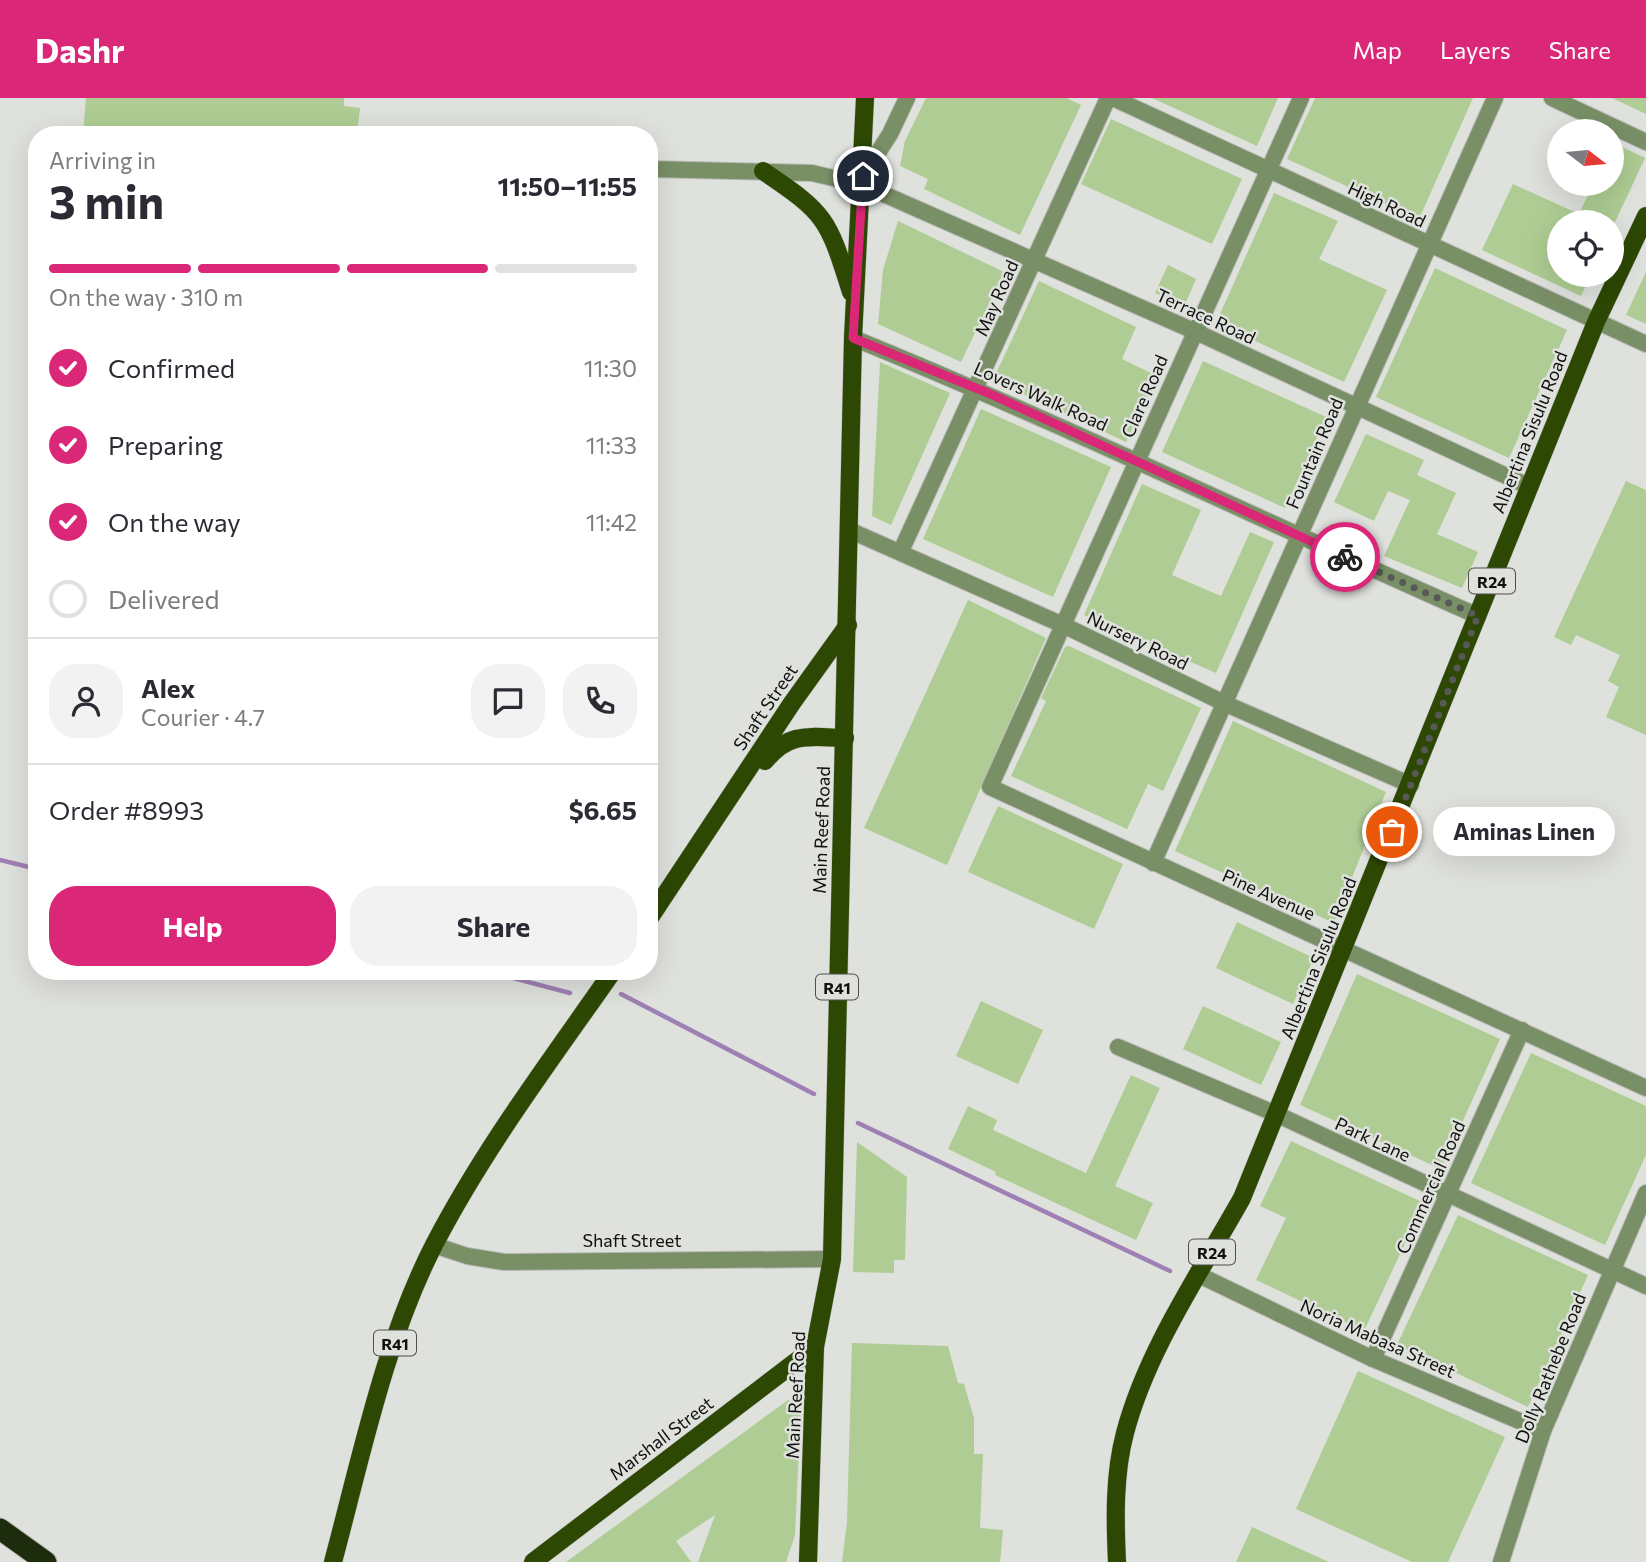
<!DOCTYPE html>
<meta charset="utf-8">
<style>
body{margin:0;font-family:Commissioner,sans-serif;background:#f2f2f3;color:#2b2b33;height:100vh;display:flex;flex-direction:column;font-size:26px;white-space:nowrap}
*{box-sizing:border-box;margin:0}
p{font-size:23px;color:#7c7c81}
.icon{flex:none;width:38px;height:38px;fill:none;stroke:currentColor;stroke-width:2;stroke-linecap:round;stroke-linejoin:round}
.map{position:relative;flex:1;overflow:hidden}
.drawer{position:absolute;left:28px;top:28px;width:630px;height:854px;display:flex;flex-direction:column;background:#fff;border-radius:28px;box-shadow:0 7px 28px #0002}
.drawer>*{flex:none}
.needle{width:46px;rotate:106deg}
.controls{position:absolute;left:1547px;top:21px;display:grid;gap:14px}
.controls a{display:grid;place-items:center;width:77px;height:77px;border-radius:50%;background:#fff;box-shadow:0 7px 28px #0002;font-size:35px}
.pin{position:absolute;display:grid;place-items:center;width:60px;height:60px;color:#fff;margin:-30px;border:4px solid #fff;border-radius:50%;box-shadow:0 2px 7px #0007}
.courier{position:absolute;display:grid;place-items:center;width:70px;height:70px;margin:-35px;border:5px solid #db2777;border-radius:50%;background:#fff;color:#222;box-shadow:0 2px 9px #0007}
.bubble{position:absolute;height:49px;border-radius:24px;background:#fff;box-shadow:0 7px 28px #0002;font-size:23px;font-weight:700;line-height:49px;text-align:center}
.summary em{font-style:normal;font-weight:700}
.summary div{display:flex;flex-direction:column-reverse}
.summary{display:flex;align-items:center;justify-content:space-between;height:119px;padding:0 21px}
h1{font-size:46px;font-weight:700;line-height:52px}
.bar{display:grid;grid-template-columns:repeat(4,1fr);gap:10px 7px;align-content:center;height:84px;padding:0 21px}
.bar i{height:9px;border-radius:5px;background:#e1e1e2}
.bar .current{background:#db2777}
.bar p{grid-column:span 4}
.line{display:flex;align-items:center;gap:18px;padding:0 21px;border-top:2px solid #e1e1e2}
.line div{flex:1}
.round{display:grid;place-items:center;flex:none;width:74px;height:74px;border-radius:28px;background:#f2f2f3}
ol{padding:0 21px;list-style:none}
li{display:flex;align-items:center;gap:21px;height:77px}
li p{margin-inline-start:auto}
li .icon{padding:7px;border-radius:50%;background:#db2777;color:#fff;stroke-width:4}
li:last-child{color:#7c7c81}
li i{width:38px;height:38px;border:4px solid #e1e1e2;border-radius:50%}
.button{display:flex;gap:14px;margin-top:auto;padding:14px 21px}
.button a{flex:1;height:80px;border-radius:28px;background:#db2777;color:#fff;font-size:28px;font-weight:700;line-height:80px;text-align:center}
.button a+a{background:#f2f2f3;color:#2b2b33}
header{display:flex;align-items:center;gap:42px;box-sizing:border-box;height:98px;padding:0 35px;background:#db2777;color:#fff}
header strong{font-size:33px}
nav{display:flex;gap:38px;margin-inline-start:auto;font-size:24px}
.map>svg:first-child{display:block}
.lines{fill:none;stroke-linecap:round;stroke-linejoin:round}
.stream{stroke:#9f80b4;stroke-width:4.5}
.building{fill:#aecc93}
.minor-casing{stroke:#babbb8;stroke-width:18}
.primary-casing{stroke:#babbb8;stroke-width:19}
.motorway-casing{stroke:#babbb8;stroke-width:23}
.minor{stroke:#798f66;stroke-width:16}
.primary{stroke:#2c4803;stroke-width:18}
.motorway{stroke:#1d2c0c;stroke-width:21}
.done{stroke:#585957;stroke-width:7;stroke-dasharray:0 12.6}
.route{stroke:#db2777;stroke-width:9}
.labels{text-anchor:middle;dominant-baseline:central;stroke-width:5;stroke-linejoin:round;paint-order:stroke}
.shield{fill:#dfe1dd;stroke:#4e4f4d;stroke-width:2}
.shield-label{font-size:16px;font-weight:bold;fill:#10100f}
.street-label{font-size:18px;fill:#10100f;stroke:#dfe1dd}
</style>
<header>
<strong>Dashr</strong>
<nav><a>Map</a><a>Layers</a><a>Share</a></nav>
</header>
<div class="map">
<svg width="1646" height="1464" viewBox="0 0 1646 1464">
<rect width="100%" height="100%" fill="#dfe1dd"/>
<g class="lines">
<g class="stream">
<path d="M0,762L37,771"/>
<path d="M486,873L570,895"/>
<path d="M621,896L814,996"/>
<path d="M858,1025L1170,1173"/>
</g>
</g>
<g class="building">
<path d="M86,0H344V8L360,10L357,37H83Z"/>
<path d="M926,0H1067L1081,7L1020,137L924,91L928,81L900,68L905,43Z"/>
<path d="M1152,0H1278L1257,48Z"/>
<path d="M1315,0H1473L1419,121L1287,61Z"/>
<path d="M1612,0H1646V16Z"/>
<path d="M1111,21L1242,81L1212,146L1081,86Z"/>
<path d="M1612,44L1645,60L1615,124H1559V177H1591L1581,198L1482,152L1513,86L1579,116L1593,86H1612Z"/>
<path d="M1274,95L1338,123L1319,161L1387,192L1344,284L1216,225Z"/>
<path d="M898,123L1004,174L961,264L878,226L883,172Z"/>
<path d="M1168,167L1196,181L1184,209L1155,195Z"/>
<path d="M1435,170L1567,232L1509,360L1376,299Z"/>
<path d="M1646,174V226L1626,217Z"/>
<path d="M1039,183L1136,229L1122,261L1157,278L1126,344L993,282Z"/>
<path d="M1203,263L1326,319L1285,410L1162,354Z"/>
<path d="M880,264L950,295L891,427L872,418Z"/>
<path d="M981,311L1111,369L1053,499L923,441Z"/>
<path d="M1366,336L1424,362L1417,377L1456,395L1437,436L1478,454L1462,490L1384,458L1410,402L1388,393L1374,423L1334,404Z"/>
<path d="M1626,383L1646,392V637L1606,619L1619,589L1608,583L1620,557L1576,537L1571,547L1554,539Z"/>
<path d="M1142,386L1201,412L1172,477L1221,498L1250,434L1274,444L1216,575L1084,517Z"/>
<path d="M968,502L1046,540L947,767L864,730Z"/>
<path d="M1069,548L1201,610L1163,693L1148,686L1127,731L1011,678L1046,603L1041,600L1065,549Z"/>
<path d="M1233,623L1386,694L1334,825L1175,753Z"/>
<path d="M998,708L1123,766L1094,831L968,774Z"/>
<path d="M1237,824L1314,860L1293,906L1216,870Z"/>
<path d="M1357,876L1500,941L1441,1071L1300,1007Z"/>
<path d="M981,903L1043,932L1018,986L956,958Z"/>
<path d="M1203,908L1281,944L1261,987L1183,951Z"/>
<path d="M1531,955L1646,1008V1057L1605,1147L1471,1085Z"/>
<path d="M1131,977L1160,990L1115,1088L1153,1105L1136,1142L995,1077L996,1074L948,1051L968,1008L997,1022L993,1032L1086,1075Z"/>
<path d="M1291,1043L1424,1105L1364,1233L1256,1182L1286,1120L1260,1108Z"/>
<path d="M857,1044L907,1079L905,1162H894V1175L853,1174Z"/>
<path d="M1458,1117L1588,1177L1528,1309L1397,1247Z"/>
<path d="M852,1245L948,1248L958,1285L964,1286L974,1320V1356H983L980,1430L1003,1432L1000,1464H842L847,1424Z"/>
<path d="M1358,1273L1505,1339L1448,1464H1412L1296,1411Z"/>
<path d="M788,1302L801,1308L795,1437L786,1464H698L715,1417L676,1443L691,1464H566Z"/>
<path d="M1252,1429L1329,1464H1236Z"/>
</g>
<g class="lines">
<defs>
<g id="minor">
<path d="M1113,0L1646,246"/>
<path d="M1301,0L990,689L1646,990"/>
<path d="M1552,0L1646,44"/>
<path d="M649,71L812,75L863,87L1194,233L1530,389"/>
<path d="M863,78L890,36L907,0"/>
<path d="M853,240C1064,326 1269,426 1478,518"/>
<path d="M849,432L1063,527L1226,606L1411,687"/>
<path d="M901,453L1108,0"/>
<path d="M1153,765L1495,0"/>
<path d="M1118,949L1276,1016L1646,1188"/>
<path d="M434,1147L467,1158L504,1164L832,1161"/>
<path d="M1199,1177L1373,1261L1543,1333"/>
<path d="M1373,1261L1522,932"/>
<path d="M1501,1464L1543,1333L1646,1095"/>
</g>
<g id="primary">
<path d="M763,73C827,116 828,121 851,194"/>
<path d="M765,663C789,633 810,639 845,640"/>
<path d="M649,821L792,605L848,527"/>
<path d="M333,1464C361,1360 385,1241 435,1145C485,1049 551,962 613,873"/>
<path d="M533,1464L815,1249"/>
<path d="M808,1464L815,1249L832,1161L853,240L865,0"/>
<path d="M1117,1464C1115,1422 1114,1376 1125,1335C1147,1252 1200,1175 1242,1100L1596,224L1646,118"/>
</g>
<path id="motorway" d="M0,1431L46,1464"/>
</defs>
<use href="#minor" class="minor-casing"/>
<use href="#primary" class="primary-casing"/>
<use href="#motorway" class="motorway-casing"/>
<use href="#minor" class="minor"/>
<use href="#primary" class="primary"/>
<use href="#motorway" class="motorway"/>
</g>
<g class="lines">
<path class="done" d="M1345,459L1478,518L1392,734"/>
<path class="route" d="M863,78L853,240L988,295L1345,459"/>
</g>
<g class="labels">
<g class="shield">
<rect x="1469" y="470.5" width="46" height="25" rx="5"/>
<rect x="816" y="876.5" width="42" height="25" rx="5"/>
<rect x="1189" y="1141.5" width="46" height="25" rx="5"/>
<rect x="374" y="1232.5" width="42" height="25" rx="5"/>
</g>
<g class="shield-label">
<text x="1492" y="483">R24</text>
<text x="837" y="889">R41</text>
<text x="1212" y="1154">R24</text>
<text x="395" y="1245">R41</text>
</g>
<g class="street-label">
<text transform="translate(1387 106) rotate(25)">High Road</text>
<text transform="translate(996 200) rotate(-66)">May Road</text>
<text transform="translate(1206 218) rotate(25)">Terrace Road</text>
<text transform="translate(1041 298) rotate(24)">Lovers Walk Road</text>
<text transform="translate(1144 298) rotate(-66)">Clare Road</text>
<text transform="translate(1529 334) rotate(-68)">Albertina Sisulu Road</text>
<text transform="translate(1314 355) rotate(-67)">Fountain Road</text>
<text transform="translate(1138 542) rotate(26)">Nursery Road</text>
<text transform="translate(765 609) rotate(-56)">Shaft Street</text>
<text transform="translate(821 732) rotate(-88)">Main Reef Road</text>
<text transform="translate(1269 796) rotate(24)">Pine Avenue</text>
<text transform="translate(1318 860) rotate(-68)">Albertina Sisulu Road</text>
<text transform="translate(1373 1041) rotate(25)">Park Lane</text>
<text transform="translate(1430 1089) rotate(-66)">Commercial Road</text>
<text x="632" y="1142">Shaft Street</text>
<text transform="translate(1378 1240) rotate(24)">Noria Mabasa Street</text>
<text transform="translate(1550 1270) rotate(-68)">Dolly Rathebe Road</text>
<text transform="translate(795 1297) rotate(-87)">Main Reef Road</text>
<text transform="translate(661 1340) rotate(-37)">Marshall Street</text>
</g>
</g>
</svg>
<div class="controls">
<a><svg class="needle" viewBox="-14 -14 28 28"><path d="M0-13l5 13h-10z" fill="#e53935"/><path d="M0 13l5-13h-10z" fill="#7c7c81"/></svg></a>
<a><svg class="icon" aria-label="locate" viewBox="0 0 24 24"><circle cx="12" cy="12" r="6"/><path d="M12 2v4M12 18v4M2 12h4M18 12h4"/></svg></a>
</div>
<div class="pin" style="left:1392px;top:734px;background:#ea580c"><svg class="icon" aria-label="bag" viewBox="0 0 24 24"><path d="M5 8h14l-1 12H6zM9 8a3 3 0 0 1 6 0"/></svg></div>
<div class="pin" style="left:863px;top:78px;background:#1f2937"><svg class="icon" aria-label="home" viewBox="0 0 24 24"><path d="M3 11l9-7 9 7M6 9v11h12V9"/></svg></div>
<div class="courier" style="left:1345px;top:459px"><svg class="icon" aria-label="bike" viewBox="0 0 24 24"><circle cx="6" cy="16" r="4"/><circle cx="18" cy="16" r="4"/><path d="M6 16l4-8h5l3 8M10 8l3 8H6M13 5h3"/></svg></div>
<div class="bubble" style="left:1433px;top:709px;width:182px">Aminas Linen</div>
<section class="drawer">
<div class="summary"><div><h1>3 min</h1><p>Arriving in</p></div><em>11:50–11:55</em></div>
<div class="bar"><i class="current"></i><i class="current"></i><i class="current"></i><i></i><p>On the way · 310 m</p></div>
<ol>
<li><svg class="icon" aria-label="check" viewBox="0 0 24 24"><path d="M5 12l5 5 9-10"/></svg>Confirmed<p>11:30</p></li>
<li><svg class="icon" aria-label="check" viewBox="0 0 24 24"><path d="M5 12l5 5 9-10"/></svg>Preparing<p>11:33</p></li>
<li><svg class="icon" aria-label="check" viewBox="0 0 24 24"><path d="M5 12l5 5 9-10"/></svg>On the way<p>11:42</p></li>
<li><i></i>Delivered</li>
</ol>
<div class="line" style="height:126px"><a class="round"><svg class="icon" aria-label="person" viewBox="0 0 24 24"><circle cx="12" cy="8" r="4"/><path d="M4 21q1-7 8-7t8 7"/></svg></a><div><b>Alex</b><p>Courier · 4.7</p></div><a class="round"><svg class="icon" aria-label="chat" viewBox="0 0 24 24"><path d="M4 5h16v11H9l-5 4z"/></svg></a><a class="round"><svg class="icon" aria-label="phone" viewBox="0 0 24 24"><path d="M5 4h4l2 5-3 2q2 4 5 5l2-3 5 2v4C11 20 4 13 5 4z"/></svg></a></div>
<div class="line" style="height:91px"><div>Order #8993</div><b>$6.65</b></div>
<div class="button"><a>Help</a><a>Share</a></div>
</section>
</div>
